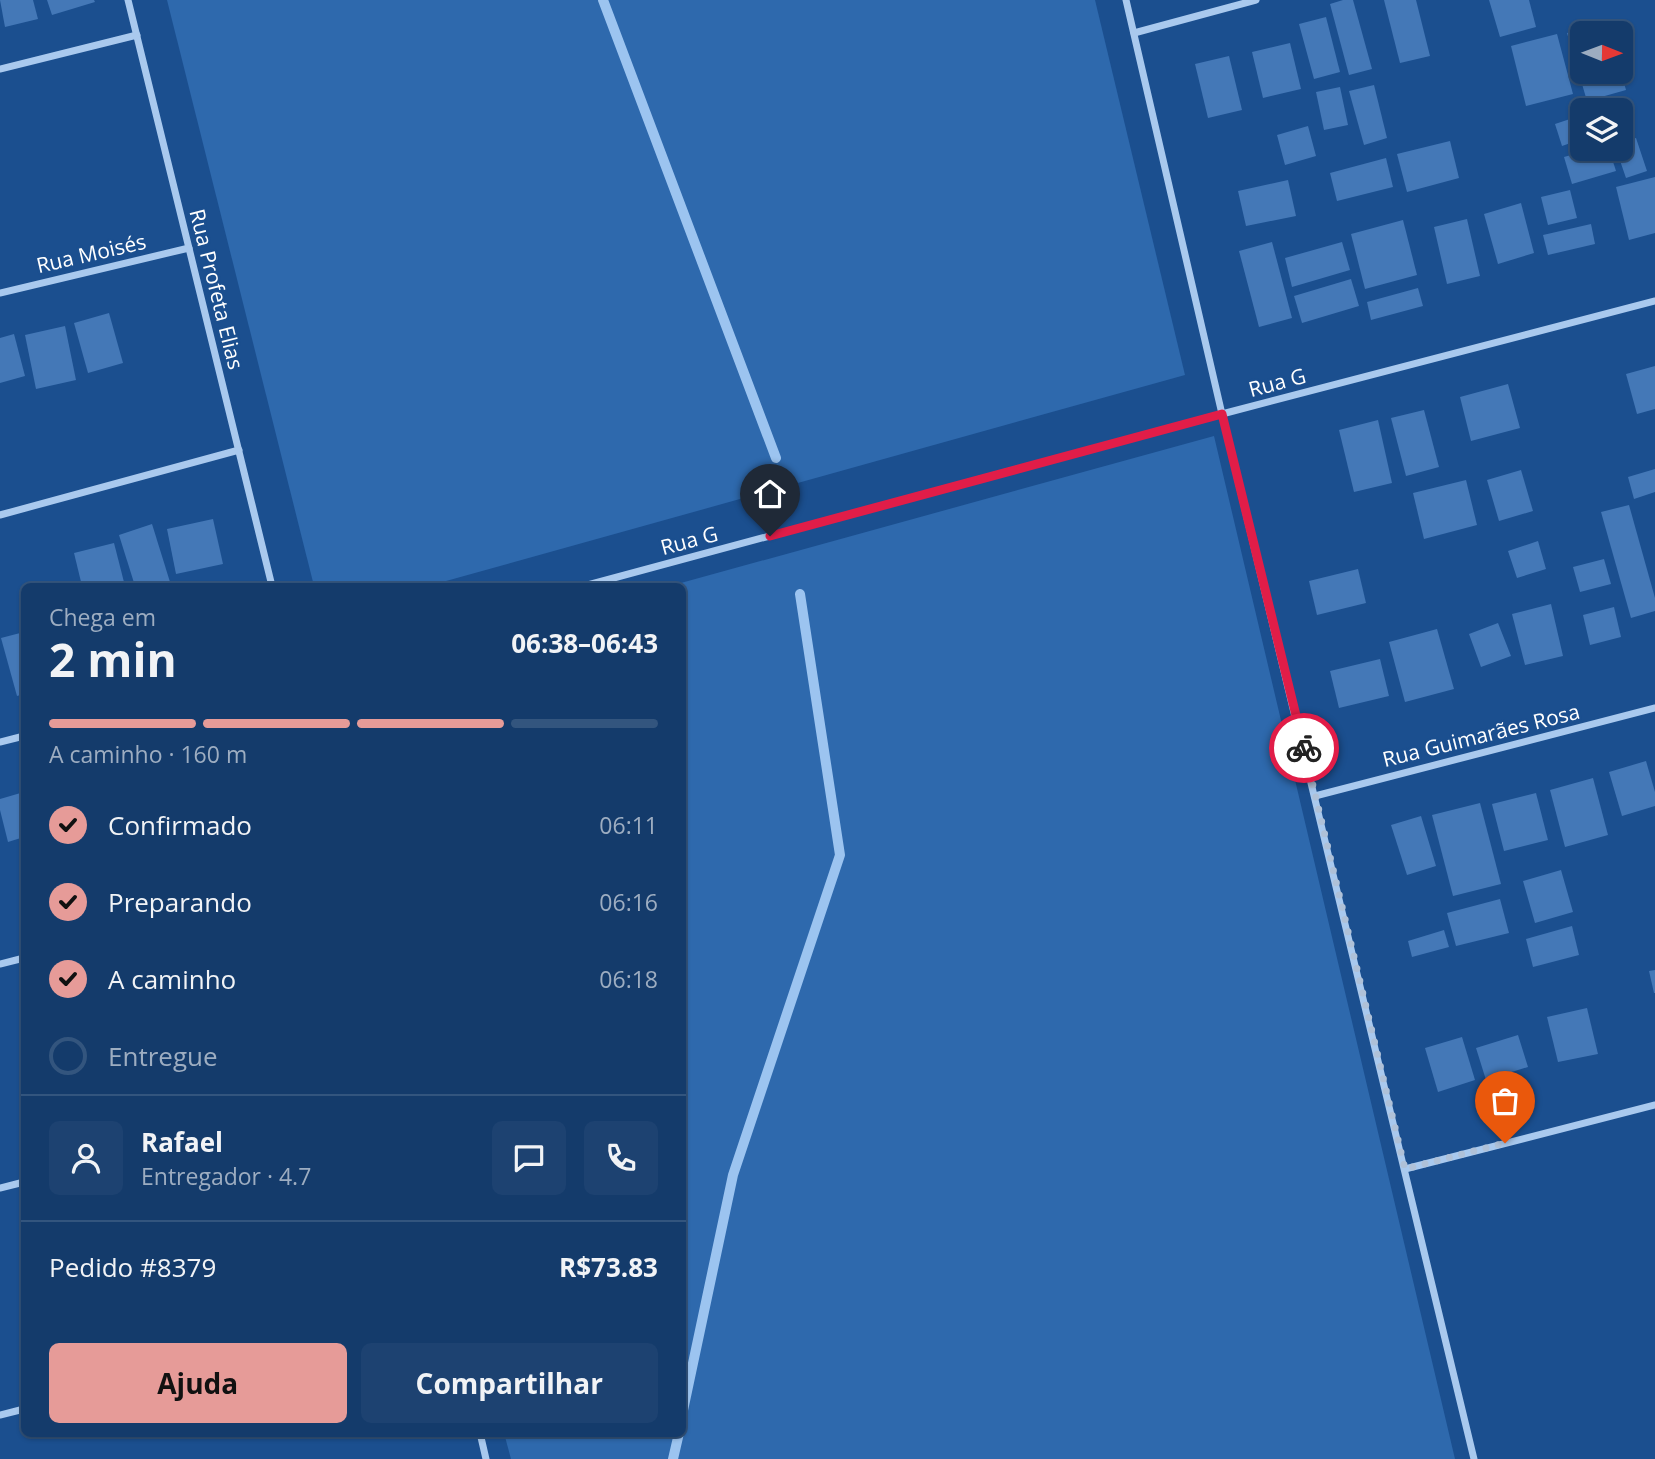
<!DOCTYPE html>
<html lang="pt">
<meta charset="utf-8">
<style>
body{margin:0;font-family:"Open Sans",sans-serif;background:#1d4271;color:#f1f3f6;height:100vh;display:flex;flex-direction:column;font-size:26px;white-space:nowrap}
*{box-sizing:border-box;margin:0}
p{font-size:23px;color:#9dadc1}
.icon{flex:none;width:38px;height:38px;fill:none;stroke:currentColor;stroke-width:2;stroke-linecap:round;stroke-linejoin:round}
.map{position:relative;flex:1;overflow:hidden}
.side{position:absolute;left:21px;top:583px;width:665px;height:854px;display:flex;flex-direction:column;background:#143b6b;border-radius:10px;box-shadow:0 2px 5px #0004,0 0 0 2px #33557e}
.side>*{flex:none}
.needle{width:46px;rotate:91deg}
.buttons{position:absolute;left:1570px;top:21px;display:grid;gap:14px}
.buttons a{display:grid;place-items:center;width:63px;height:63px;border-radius:10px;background:#143b6b;box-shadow:0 2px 5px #0004,0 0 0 2px #33557e;font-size:35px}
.pin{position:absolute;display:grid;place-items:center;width:60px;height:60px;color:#fff;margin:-72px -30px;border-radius:50% 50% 50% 0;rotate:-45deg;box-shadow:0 0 7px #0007}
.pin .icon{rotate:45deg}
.courier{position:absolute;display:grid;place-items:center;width:70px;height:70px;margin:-35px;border:5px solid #e11d48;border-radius:50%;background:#fff;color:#222;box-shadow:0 2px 9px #0007}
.headline em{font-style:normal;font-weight:700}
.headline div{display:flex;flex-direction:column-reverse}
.headline{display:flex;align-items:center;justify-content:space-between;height:119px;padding:0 28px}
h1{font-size:46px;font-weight:700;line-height:52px}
.bar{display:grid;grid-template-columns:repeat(4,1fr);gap:10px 7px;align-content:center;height:84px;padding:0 28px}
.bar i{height:9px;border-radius:5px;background:#33557e}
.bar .selected{background:#e69b98}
.bar p{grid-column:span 4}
.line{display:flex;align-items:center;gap:18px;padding:0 28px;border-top:2px solid #33557e}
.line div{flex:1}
.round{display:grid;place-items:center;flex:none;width:74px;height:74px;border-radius:10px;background:#1d4271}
ol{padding:0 28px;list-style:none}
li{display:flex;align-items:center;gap:21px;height:77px}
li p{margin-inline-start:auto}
li .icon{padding:7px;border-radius:50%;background:#e69b98;color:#111;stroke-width:4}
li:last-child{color:#9dadc1}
li i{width:38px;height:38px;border:4px solid #33557e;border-radius:50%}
.action{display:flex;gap:14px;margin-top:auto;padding:14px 28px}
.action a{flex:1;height:80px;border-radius:10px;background:#e69b98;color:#111;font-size:28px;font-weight:700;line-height:80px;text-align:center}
.action a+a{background:#1d4271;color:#f1f3f6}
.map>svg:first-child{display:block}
.green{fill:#2e69ad}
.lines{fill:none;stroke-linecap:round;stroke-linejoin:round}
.stream{stroke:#9cc4f0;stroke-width:10}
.building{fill:#4478b7}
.street{stroke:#a9c9ee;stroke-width:7}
.done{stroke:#afc1d8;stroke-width:7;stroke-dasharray:0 12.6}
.route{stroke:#e11d48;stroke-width:9}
.labels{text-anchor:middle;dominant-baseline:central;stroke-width:5;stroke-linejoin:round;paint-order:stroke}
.street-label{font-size:21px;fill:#fff;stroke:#1b4f8f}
</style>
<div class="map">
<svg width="1655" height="1459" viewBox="0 0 1655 1459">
<rect width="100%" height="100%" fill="#1b4f8f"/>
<g class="green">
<path d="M167,0H1095L1185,375L428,586H314Z"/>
<path d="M1214,436L1455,1459H511L504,1433H682V586H670Z"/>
</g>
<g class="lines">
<g class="stream">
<path d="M603,0L776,458"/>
<path d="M682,1415L733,1175L840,855L800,594"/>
<path d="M673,1459L679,1433"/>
</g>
</g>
<g class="building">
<path d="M0,0H33L38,19L5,27Z"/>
<path d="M47,0H94L95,2L52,15Z"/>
<path d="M1343,0H1353L1372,69L1349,75L1330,4Z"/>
<path d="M1384,0H1416L1430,56L1400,63Z"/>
<path d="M1489,0H1529L1536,27L1500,37Z"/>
<path d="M1326,17L1340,72L1314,79L1299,24Z"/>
<path d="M1607,22L1610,33H1582V72H1621L1626,90L1587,101L1567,33Z"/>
<path d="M1557,34L1573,94L1526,106L1511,46Z"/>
<path d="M1290,43L1301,89L1263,98L1252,52Z"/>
<path d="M1229,56L1242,110L1208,118L1195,64Z"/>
<path d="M1374,85L1387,138L1364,145L1349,91Z"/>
<path d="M1340,87L1348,125L1324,130L1316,92Z"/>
<path d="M1625,100L1634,130L1620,134V110H1601L1600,107Z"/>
<path d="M1582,115V139L1562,146L1555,124Z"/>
<path d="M1308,126L1316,156L1285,165L1277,135Z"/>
<path d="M1636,138L1647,171L1626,178L1616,149H1620V142Z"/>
<path d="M1450,141L1459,178L1407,192L1397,154Z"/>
<path d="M1592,149H1609L1616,171L1572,184L1564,157Z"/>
<path d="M1386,158L1393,187L1337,201L1330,173Z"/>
<path d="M1655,177V233L1629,240L1616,187Z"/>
<path d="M1288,180L1296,216L1246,226L1238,191Z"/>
<path d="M1570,190L1577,218L1548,225L1541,197Z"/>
<path d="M1521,203L1534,253L1498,264L1484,214Z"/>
<path d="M1467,219L1480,276L1447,284L1434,227Z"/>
<path d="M1403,220L1417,275L1365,289L1351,234Z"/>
<path d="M1591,224L1595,244L1548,255L1543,235Z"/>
<path d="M1272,242L1292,318L1259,327L1239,251Z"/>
<path d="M1342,242L1350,270L1292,287L1285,258Z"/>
<path d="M1351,279L1359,306L1302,323L1294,296Z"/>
<path d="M1418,288L1423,306L1371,320L1367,302Z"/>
<path d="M109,313L123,363L88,373L74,323Z"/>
<path d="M65,326L76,380L36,389L25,335Z"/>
<path d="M14,334L25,376L0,383V338Z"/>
<path d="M1655,366V409L1637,414L1626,374Z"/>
<path d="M1508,384L1520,428L1471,441L1460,397Z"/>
<path d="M1424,410L1439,467L1406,476L1391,418Z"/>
<path d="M1378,420L1392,483L1354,492L1339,430Z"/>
<path d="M1655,469V492L1634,499L1628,477Z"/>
<path d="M1521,470L1533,511L1499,521L1487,480Z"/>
<path d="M1466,480L1477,525L1424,539L1413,493Z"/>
<path d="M1629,505L1655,598V611L1631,618L1601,512Z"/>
<path d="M213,519L223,564L176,574L167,529Z"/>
<path d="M152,524L170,582L155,586H135L119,535Z"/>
<path d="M1538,541L1546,569L1517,578L1508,551Z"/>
<path d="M114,543L125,586H82L74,553Z"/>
<path d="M1604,559L1611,584L1580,592L1573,567Z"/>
<path d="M1358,569L1366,603L1317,615L1309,581Z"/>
<path d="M1551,604L1563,656L1525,665L1512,614Z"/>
<path d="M1614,607L1621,637L1590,645L1583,615Z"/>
<path d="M1498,623L1511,656L1481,667L1469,634Z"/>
<path d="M1437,629L1454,689L1405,702L1389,642Z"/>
<path d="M24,632V694L17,696L1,638Z"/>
<path d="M1380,659L1389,696L1339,708L1330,671Z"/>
<path d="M1646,761L1655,792V806L1622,816L1609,772Z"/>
<path d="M1593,778L1608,835L1565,847L1550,790Z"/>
<path d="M24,792V837L8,842L0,810V799Z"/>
<path d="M1536,793L1548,840L1504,851L1492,804Z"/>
<path d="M1480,803L1501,884L1453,896L1432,815Z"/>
<path d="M1421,816L1436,866L1407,875L1391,825Z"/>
<path d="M1561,870L1573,912L1535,923L1523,881Z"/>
<path d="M1500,899L1509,933L1456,946L1447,913Z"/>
<path d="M1572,926L1579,955L1533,967L1526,939Z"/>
<path d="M1444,930L1449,947L1412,957L1408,941Z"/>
<path d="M1655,970V993H1654L1649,971Z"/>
<path d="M1587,1008L1598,1054L1558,1062L1547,1017Z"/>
<path d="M1518,1035L1528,1067L1486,1080L1476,1048Z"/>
<path d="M1462,1037L1475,1080L1438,1092L1425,1048Z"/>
</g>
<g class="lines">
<g class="street">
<path d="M128,0L272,586"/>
<path d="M1126,0L1222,414L1474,1459"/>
<path d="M1134,33L1256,0"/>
<path d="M0,69L137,35"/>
<path d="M0,293L189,248"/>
<path d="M0,515L239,450"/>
<path d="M584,586L1222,414L1655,301"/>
<path d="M0,742L24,736"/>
<path d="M1315,796L1655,708"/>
<path d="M0,964L24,958"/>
<path d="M1405,1169L1655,1105"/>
<path d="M0,1188L24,1182"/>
<path d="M0,1415L24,1409"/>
<path d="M480,1433L486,1459"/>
</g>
</g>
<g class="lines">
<path class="done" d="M1304,748L1405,1169L1505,1143"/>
<path class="route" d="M770,536L1222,414L1304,748"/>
</g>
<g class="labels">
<g class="street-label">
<text transform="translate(91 253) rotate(-13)">Rua Moisés</text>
<text transform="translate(217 289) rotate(76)">Rua Profeta Elias</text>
<text transform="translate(1277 382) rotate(-15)">Rua G</text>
<text transform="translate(689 540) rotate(-15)">Rua G</text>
<text transform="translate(1481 735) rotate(-14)">Rua Guimarães Rosa</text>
</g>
</g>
</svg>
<div class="buttons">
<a><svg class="needle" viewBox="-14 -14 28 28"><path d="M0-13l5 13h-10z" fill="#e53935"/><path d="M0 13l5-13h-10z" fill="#9dadc1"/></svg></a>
<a><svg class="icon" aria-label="layers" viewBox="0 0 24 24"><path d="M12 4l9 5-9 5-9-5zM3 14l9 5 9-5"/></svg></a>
</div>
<div class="pin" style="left:1505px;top:1143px;background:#ea580c"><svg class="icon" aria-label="bag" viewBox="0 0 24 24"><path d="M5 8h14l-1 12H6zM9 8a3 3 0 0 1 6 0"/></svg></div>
<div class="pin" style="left:770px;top:536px;background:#1f2937"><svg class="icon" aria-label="home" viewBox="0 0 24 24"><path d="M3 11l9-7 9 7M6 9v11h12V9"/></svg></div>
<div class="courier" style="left:1304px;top:748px"><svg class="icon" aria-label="bike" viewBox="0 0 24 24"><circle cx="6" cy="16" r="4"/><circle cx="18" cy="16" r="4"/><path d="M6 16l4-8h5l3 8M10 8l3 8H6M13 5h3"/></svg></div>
<section class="side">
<div class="headline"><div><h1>2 min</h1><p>Chega em</p></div><em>06:38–06:43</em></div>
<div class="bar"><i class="selected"></i><i class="selected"></i><i class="selected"></i><i></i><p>A caminho · 160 m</p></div>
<ol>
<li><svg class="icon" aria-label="check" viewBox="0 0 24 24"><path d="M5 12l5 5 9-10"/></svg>Confirmado<p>06:11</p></li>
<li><svg class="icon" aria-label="check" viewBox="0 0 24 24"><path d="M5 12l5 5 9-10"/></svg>Preparando<p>06:16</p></li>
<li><svg class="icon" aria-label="check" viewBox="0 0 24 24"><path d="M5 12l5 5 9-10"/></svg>A caminho<p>06:18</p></li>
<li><i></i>Entregue</li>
</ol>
<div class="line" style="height:126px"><a class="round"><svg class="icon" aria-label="person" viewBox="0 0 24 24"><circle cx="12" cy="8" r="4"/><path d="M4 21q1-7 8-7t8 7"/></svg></a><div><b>Rafael</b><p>Entregador · 4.7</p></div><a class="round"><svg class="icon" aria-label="chat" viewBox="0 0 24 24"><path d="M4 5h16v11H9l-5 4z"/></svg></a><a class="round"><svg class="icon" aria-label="phone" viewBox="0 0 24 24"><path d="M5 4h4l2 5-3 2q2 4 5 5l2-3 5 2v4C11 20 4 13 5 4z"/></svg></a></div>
<div class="line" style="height:91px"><div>Pedido #8379</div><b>R$73.83</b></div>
<div class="action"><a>Ajuda</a><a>Compartilhar</a></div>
</section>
</div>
